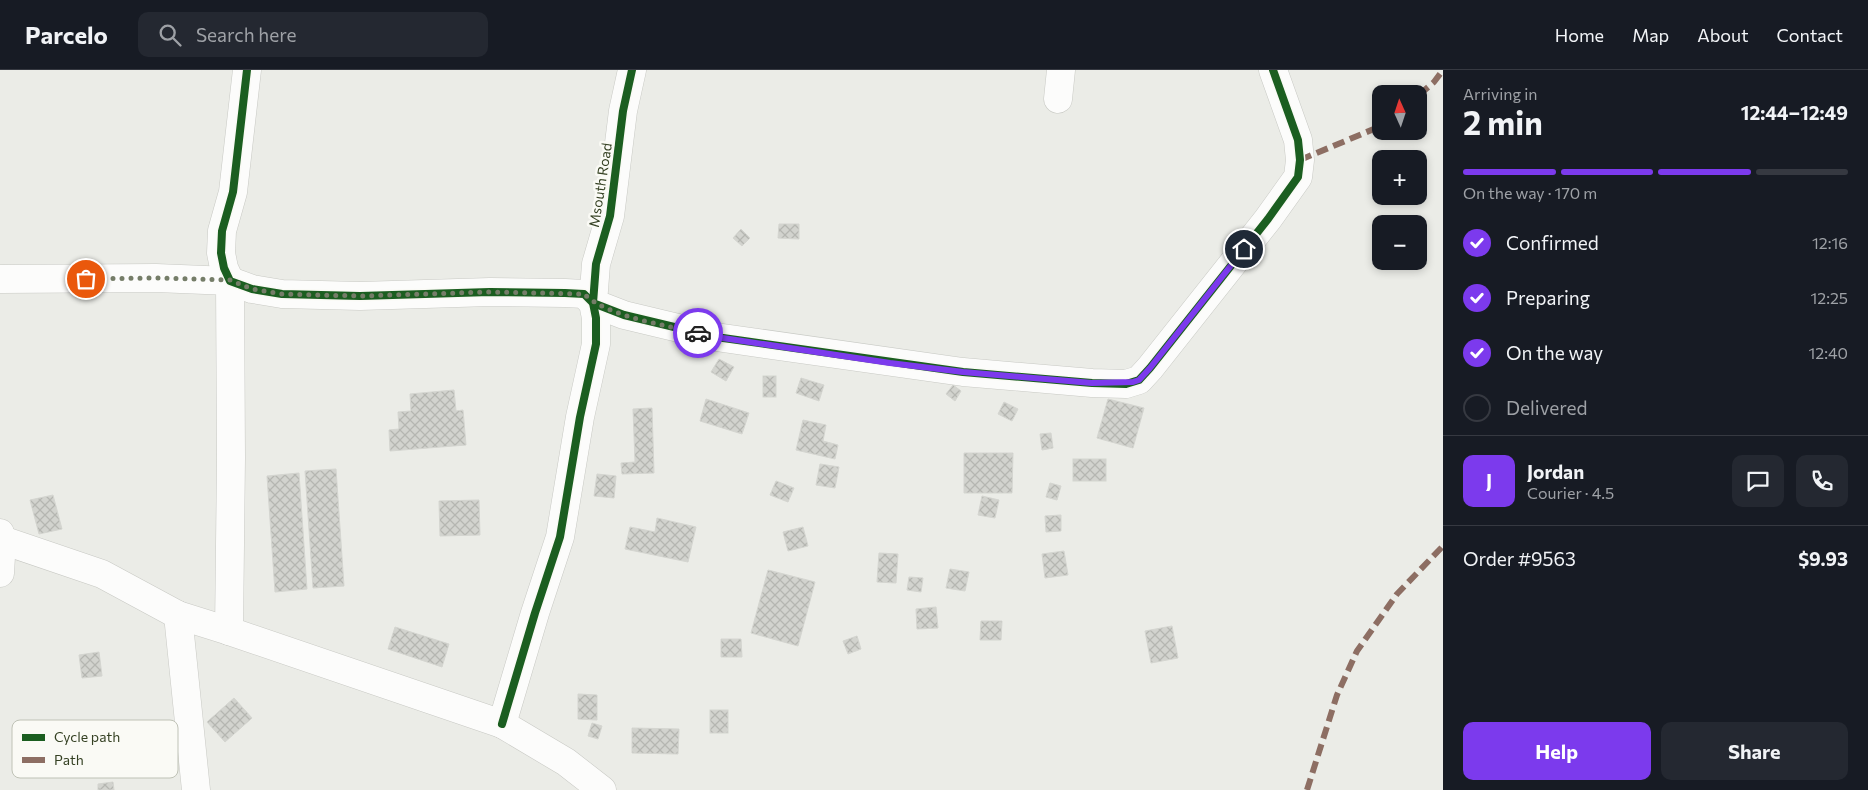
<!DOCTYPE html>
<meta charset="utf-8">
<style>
body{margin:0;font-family:Commissioner,sans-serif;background:#242831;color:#f1f3f6;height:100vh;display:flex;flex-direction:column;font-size:19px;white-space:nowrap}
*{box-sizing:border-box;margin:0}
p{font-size:16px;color:#9ea1a6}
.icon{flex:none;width:28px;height:28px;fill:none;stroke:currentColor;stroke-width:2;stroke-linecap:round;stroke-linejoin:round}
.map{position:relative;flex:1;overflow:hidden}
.panel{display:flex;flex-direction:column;background:#171b24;width:425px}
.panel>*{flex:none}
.needle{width:32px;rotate:357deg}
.controls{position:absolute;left:1372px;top:15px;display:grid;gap:10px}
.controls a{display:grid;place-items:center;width:55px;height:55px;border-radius:10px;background:#171b24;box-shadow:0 2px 8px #0003;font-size:25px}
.pin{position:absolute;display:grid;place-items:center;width:42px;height:42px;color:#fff;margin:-21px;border:2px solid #fff;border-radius:50%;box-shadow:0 1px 5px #0007}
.courier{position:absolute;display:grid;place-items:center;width:50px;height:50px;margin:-25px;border:4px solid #7c3aed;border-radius:50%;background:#fff;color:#222;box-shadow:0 1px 6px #0007}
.head em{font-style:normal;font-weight:700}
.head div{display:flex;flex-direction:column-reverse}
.head{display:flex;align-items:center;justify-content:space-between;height:85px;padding:0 20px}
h1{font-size:32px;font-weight:700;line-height:38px}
.bar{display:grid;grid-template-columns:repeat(4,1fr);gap:8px 5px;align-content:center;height:60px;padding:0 20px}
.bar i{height:6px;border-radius:4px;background:#363941}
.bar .on{background:#7c3aed}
.bar p{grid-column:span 4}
.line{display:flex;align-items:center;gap:12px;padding:0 20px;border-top:1px solid #363941}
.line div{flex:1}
.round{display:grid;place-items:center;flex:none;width:52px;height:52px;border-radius:10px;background:#242831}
ol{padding:0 20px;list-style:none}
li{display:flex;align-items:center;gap:15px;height:55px}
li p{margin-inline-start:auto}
li .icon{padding:5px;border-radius:50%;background:#7c3aed;color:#fff;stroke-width:4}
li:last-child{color:#9ea1a6}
li i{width:28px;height:28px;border:2px solid #363941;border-radius:50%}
.button{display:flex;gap:10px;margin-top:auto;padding:10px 20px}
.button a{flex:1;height:58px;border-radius:10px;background:#7c3aed;color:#fff;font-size:20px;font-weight:700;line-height:58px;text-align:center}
.button a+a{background:#242831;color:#f1f3f6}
header{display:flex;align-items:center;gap:30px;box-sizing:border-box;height:70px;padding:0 25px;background:#171b24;border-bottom:1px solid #363941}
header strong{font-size:24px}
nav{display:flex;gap:28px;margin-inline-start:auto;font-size:18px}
.search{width:350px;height:45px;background:#242831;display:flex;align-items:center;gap:12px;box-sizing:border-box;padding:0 18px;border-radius:10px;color:#9ea1a6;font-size:19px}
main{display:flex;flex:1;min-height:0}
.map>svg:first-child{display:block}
.building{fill:url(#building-cross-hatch);stroke:#d4d5d0}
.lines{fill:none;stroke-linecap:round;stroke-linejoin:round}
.street-casing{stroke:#c8c9c4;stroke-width:29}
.street{stroke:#fcfcfb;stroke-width:28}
.quiet{stroke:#8d6e63;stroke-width:6;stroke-dasharray:12 6;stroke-linecap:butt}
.cycleway-casing{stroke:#fafaf5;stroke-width:11}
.cycleway{stroke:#1b5e20;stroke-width:8}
.done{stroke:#757d68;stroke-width:5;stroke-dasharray:0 9}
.route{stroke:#7c3aed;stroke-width:6}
.labels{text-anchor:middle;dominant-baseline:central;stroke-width:5;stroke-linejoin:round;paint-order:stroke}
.street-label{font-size:14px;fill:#354123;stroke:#fafaf5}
.key{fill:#fafaf5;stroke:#bfc2b6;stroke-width:1}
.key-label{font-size:14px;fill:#354123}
</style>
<header>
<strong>Parcelo</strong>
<div class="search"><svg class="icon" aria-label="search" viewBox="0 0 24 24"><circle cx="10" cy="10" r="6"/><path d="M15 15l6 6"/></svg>Search here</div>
<nav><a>Home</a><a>Map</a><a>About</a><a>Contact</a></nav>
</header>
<main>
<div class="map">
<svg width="1443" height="720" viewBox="0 0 1443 720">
<defs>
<pattern id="building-cross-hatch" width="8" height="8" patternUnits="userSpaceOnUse" patternTransform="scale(1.25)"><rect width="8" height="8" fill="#d2d3ce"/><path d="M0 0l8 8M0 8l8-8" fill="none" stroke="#b5b6b1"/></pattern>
</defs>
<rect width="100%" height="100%" fill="#ebece7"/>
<g class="building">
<path d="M779,154H799V169L778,168Z"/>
<path d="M741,159L750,168L742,176L733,168Z"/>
<path d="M719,289L734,297L726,311L711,302Z"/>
<rect x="763" y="306" width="13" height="21"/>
<path d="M801,308L824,315L819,331L796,323Z"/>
<path d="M953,315L961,321L955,331L946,324Z"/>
<path d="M454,320L456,341L463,340L466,375L390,381L389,360L399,359L398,342L411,341L410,324Z"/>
<path d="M706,329L749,343L742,364L700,351Z"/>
<path d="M1108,329L1144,338L1133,378L1097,368Z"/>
<path d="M1004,332L1018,339L1012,351L998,344Z"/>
<path d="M652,338L654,403L622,404L621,393L635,392L633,339Z"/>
<path d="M803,350L826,355L823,371L838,375L835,389L796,380Z"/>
<path d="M1051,363L1053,378L1042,380L1040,364Z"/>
<path d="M964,383H1013L1012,423H964Z"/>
<rect x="1073" y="389" width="33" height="22"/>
<path d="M820,394L839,397L835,418L816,415Z"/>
<path d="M336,399L344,516L313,518L305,401Z"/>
<path d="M299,403L307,519L275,522L267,406Z"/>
<path d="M597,404L616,406L614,428L594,426Z"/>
<path d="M776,411L794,418L788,432L770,425Z"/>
<path d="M1050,413L1061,416L1057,430L1046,427Z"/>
<path d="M53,425L62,459L39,464L30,430Z"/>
<path d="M982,426L999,430L995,448L978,445Z"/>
<path d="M479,430L480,465L440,466L439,431Z"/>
<path d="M1061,445V461L1046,462L1045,446Z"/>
<path d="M657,448L696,457L688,492L625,479L630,457L655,462Z"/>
<path d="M803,457L808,476L788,481L783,462Z"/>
<path d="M1064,481L1068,505L1045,508L1042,484Z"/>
<path d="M879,483L898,484L896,513L877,512Z"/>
<path d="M950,499L969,502L965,521L946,518Z"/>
<path d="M768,500L815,512L798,576L751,563Z"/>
<path d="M909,507L923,508L921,522L907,520Z"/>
<path d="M936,537L938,558L917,559L916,539Z"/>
<path d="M981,551H1002L1001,570H980Z"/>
<path d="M1172,556L1178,588L1151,593L1145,561Z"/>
<path d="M395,557L449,574L442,597L388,579Z"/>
<path d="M857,566L861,579L848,584L843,571Z"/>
<path d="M721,569H741L742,587H721Z"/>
<path d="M99,582L102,606L82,608L79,585Z"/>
<path d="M578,624L597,625V650L578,649Z"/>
<path d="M234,628L252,648L225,672L207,652Z"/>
<rect x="710" y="640" width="18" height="23"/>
<path d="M592,653L602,656L598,669L588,666Z"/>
<path d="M632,658L679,659L678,684L632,683Z"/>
<path d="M113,712L114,720H98V714Z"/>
</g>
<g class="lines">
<defs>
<g id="street">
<path d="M247,0L233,122L222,161L221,183L224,198L230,211L252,219L282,224L360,226L490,222L565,223L584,224L593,233L596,248V274L580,347L560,467L535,543L502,654"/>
<path d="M632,0L623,41L610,146L596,194L593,233L624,245L716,267L963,302L1092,313L1126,314L1139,310L1150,298L1268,149L1298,107L1300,90L1298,70L1273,0"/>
<path d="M1058,29L1061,0"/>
<path d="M0,209L156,208L230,211L231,388L229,561"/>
<path d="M0,463L2,470L0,503"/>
<path d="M2,470L102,504L178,545L229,561L502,654L566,692L602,720"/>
<path d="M178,545L196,720"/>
</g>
</defs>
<use href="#street" class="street-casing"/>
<use href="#street" class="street"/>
<g class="quiet">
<path d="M1419,25L1434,12L1443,0"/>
<path d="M1300,90L1381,56"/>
<path d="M1307,720L1337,625L1357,581L1397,524L1443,476"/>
</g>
<defs>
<g id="cycleway">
<path d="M247,0L233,122L222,161L221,183L224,198L230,211L252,219L282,224L360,226L490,222L565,223L584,224L593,233L596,248V274L580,347L560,467L535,543L502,654"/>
<path d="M632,0L623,41L610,146L596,194L593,233L624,245L716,267L963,302L1092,313L1126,314L1139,310L1150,298L1268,149L1298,107L1300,90L1298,70L1273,0"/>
</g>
</defs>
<use href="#cycleway" class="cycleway-casing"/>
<use href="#cycleway" class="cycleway"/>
</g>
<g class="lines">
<path class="done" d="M86,209L156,208L230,210L252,219L282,224L360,226L490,222L584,224C608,247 665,255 698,263"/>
<path class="route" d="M698,263L716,267L890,293L963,302L1092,313L1133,312L1139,310L1150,298L1244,179"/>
</g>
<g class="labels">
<g class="street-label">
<text transform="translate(600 115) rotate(-81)">Msouth Road</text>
</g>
</g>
<rect x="12" y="650" width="166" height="58" rx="8" class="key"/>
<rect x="22" y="664" width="23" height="7" fill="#1b5e20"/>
<rect x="22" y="687" width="23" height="6" fill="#8d6e63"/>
<g class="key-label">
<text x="54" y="672">Cycle path</text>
<text x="54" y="695">Path</text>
</g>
</svg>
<div class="controls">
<a><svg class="needle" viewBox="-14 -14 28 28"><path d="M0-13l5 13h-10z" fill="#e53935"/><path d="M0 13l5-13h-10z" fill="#9ea1a6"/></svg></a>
<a>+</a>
<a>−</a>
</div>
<div class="pin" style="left:86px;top:209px;background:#ea580c"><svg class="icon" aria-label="bag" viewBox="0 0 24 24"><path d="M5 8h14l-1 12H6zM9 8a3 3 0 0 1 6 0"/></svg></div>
<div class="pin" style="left:1244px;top:179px;background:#1f2937"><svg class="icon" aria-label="home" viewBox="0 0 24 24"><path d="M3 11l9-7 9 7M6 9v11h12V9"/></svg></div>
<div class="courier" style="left:698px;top:263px"><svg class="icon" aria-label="car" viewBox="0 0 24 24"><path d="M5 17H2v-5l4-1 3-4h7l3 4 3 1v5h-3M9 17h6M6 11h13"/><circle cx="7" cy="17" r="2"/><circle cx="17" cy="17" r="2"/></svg></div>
</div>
<section class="panel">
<div class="head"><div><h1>2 min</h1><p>Arriving in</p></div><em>12:44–12:49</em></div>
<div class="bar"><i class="on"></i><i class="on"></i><i class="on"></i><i></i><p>On the way · 170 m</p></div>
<ol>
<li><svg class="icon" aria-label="check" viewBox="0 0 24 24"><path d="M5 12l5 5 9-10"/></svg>Confirmed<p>12:16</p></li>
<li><svg class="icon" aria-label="check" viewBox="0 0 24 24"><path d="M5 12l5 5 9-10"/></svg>Preparing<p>12:25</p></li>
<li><svg class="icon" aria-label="check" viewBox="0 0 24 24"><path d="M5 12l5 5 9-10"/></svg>On the way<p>12:40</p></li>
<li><i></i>Delivered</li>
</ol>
<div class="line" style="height:90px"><b class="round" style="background:#7c3aed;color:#fff">J</b><div><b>Jordan</b><p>Courier · 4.5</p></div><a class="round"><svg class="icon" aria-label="chat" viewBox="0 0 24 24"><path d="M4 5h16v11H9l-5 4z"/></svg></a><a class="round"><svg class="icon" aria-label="phone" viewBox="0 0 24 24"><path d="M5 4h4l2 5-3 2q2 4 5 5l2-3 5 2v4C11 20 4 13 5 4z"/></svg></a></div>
<div class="line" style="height:65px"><div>Order #9563</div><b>$9.93</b></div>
<div class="button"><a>Help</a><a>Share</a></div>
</section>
</main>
